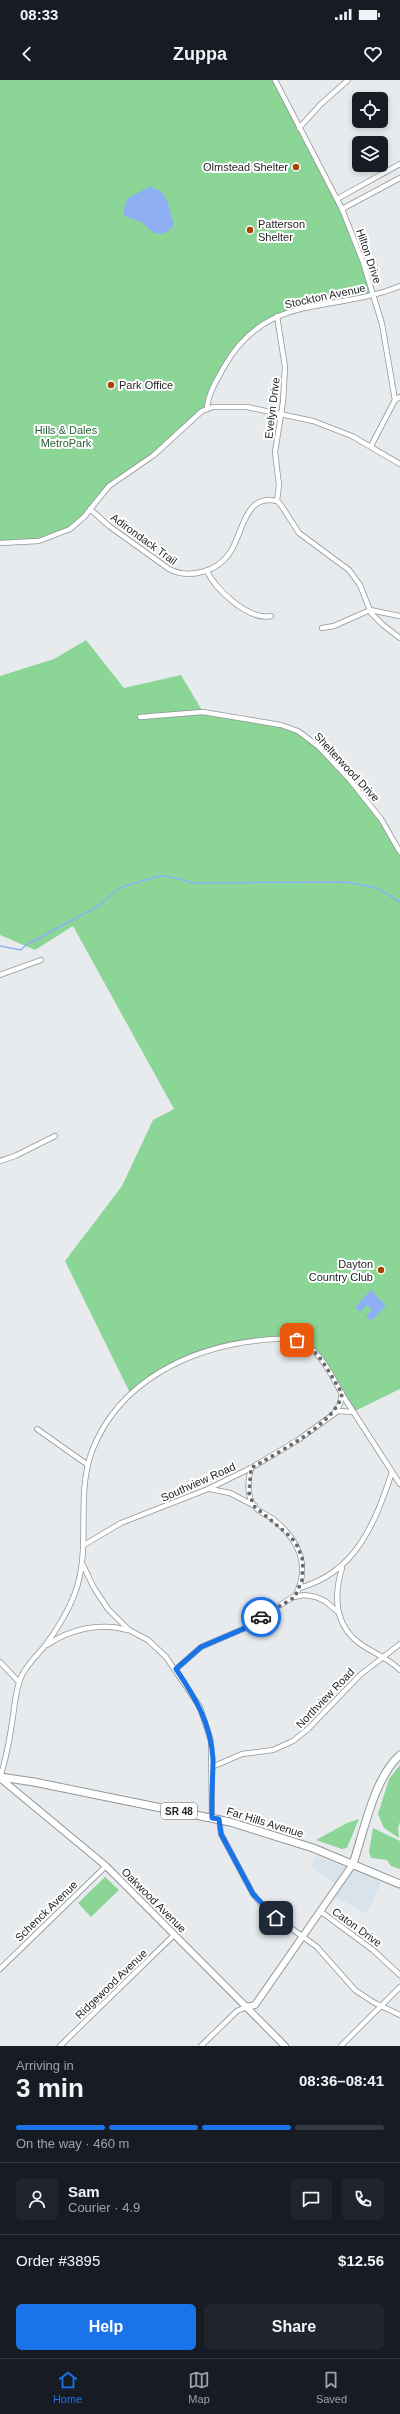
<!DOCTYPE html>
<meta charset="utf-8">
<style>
body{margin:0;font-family:Arial,sans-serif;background:#20242c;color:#f1f3f6;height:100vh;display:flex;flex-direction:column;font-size:15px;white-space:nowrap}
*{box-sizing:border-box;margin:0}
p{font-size:13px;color:#9ea1a6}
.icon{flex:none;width:22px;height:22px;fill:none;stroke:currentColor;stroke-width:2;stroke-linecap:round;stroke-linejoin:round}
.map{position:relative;height:1966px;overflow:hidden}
.drawer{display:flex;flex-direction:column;background:#171b24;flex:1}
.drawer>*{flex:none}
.buttons{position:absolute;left:352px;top:12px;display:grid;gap:8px}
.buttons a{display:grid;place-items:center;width:36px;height:36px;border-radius:6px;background:#171b24;box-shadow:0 2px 6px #0003;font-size:20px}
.pin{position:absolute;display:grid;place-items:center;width:34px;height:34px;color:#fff;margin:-17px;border-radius:8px;box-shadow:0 2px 6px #0006}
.courier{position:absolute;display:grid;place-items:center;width:40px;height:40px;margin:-20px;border:3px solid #1a73e8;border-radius:50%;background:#fff;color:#222;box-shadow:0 1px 5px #0007}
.headline em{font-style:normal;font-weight:700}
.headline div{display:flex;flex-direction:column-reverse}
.headline{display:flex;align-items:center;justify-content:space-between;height:68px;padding:0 16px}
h1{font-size:26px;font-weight:700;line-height:30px}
.bar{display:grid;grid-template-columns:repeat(4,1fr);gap:6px 4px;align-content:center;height:48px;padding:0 16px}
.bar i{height:5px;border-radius:3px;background:#363941}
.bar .current{background:#1a73e8}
.bar p{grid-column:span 4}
.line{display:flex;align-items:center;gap:10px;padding:0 16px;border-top:1px solid #363941}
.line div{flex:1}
.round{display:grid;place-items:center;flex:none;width:42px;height:42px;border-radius:6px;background:#20242c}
.cta{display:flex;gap:8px;margin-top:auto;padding:8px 16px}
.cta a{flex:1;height:46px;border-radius:6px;background:#1a73e8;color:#fff;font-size:16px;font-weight:700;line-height:46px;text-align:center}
.cta a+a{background:#20242c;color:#f1f3f6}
.status{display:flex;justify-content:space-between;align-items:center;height:28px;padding:0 20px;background:#171b24;direction:ltr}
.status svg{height:11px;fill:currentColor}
header{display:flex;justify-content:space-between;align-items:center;height:52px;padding:0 16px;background:#171b24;font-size:18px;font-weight:700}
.menu{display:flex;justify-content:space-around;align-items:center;height:56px;border-top:1px solid #363941;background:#171b24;font-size:11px;color:#9ea1a6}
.menu a{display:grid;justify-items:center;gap:2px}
.menu .current{color:#1a73e8}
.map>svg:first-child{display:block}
.built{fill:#d9e3eb}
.green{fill:#8bd696}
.water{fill:#8eb0f2}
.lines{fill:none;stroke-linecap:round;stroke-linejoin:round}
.stream{stroke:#8eb0f2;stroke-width:1.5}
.minor-casing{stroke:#929597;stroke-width:6}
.tertiary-casing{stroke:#929597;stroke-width:8}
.secondary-casing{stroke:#929597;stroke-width:9}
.primary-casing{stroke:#929597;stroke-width:9}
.minor{stroke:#fff;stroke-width:4.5}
.tertiary{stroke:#fff;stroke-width:6}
.secondary{stroke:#fff;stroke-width:7}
.primary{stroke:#fff;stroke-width:7}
.done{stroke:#696a6c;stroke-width:4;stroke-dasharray:0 7.2}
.route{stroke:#1a73e8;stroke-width:5}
.poi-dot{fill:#a64404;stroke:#fff;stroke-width:1.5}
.labels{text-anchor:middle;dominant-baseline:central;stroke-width:4;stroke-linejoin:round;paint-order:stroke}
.shield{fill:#fff;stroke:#666667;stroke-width:1}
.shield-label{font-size:10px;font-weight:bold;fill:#242526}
.poi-label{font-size:11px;fill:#242526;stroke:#fff;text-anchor:end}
.street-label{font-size:11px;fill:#242526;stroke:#fff}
.park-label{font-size:11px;fill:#255e31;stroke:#fff}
</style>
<div class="status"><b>08:33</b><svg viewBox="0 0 49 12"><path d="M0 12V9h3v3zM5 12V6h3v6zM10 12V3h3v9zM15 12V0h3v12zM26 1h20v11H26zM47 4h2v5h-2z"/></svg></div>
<header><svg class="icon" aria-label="back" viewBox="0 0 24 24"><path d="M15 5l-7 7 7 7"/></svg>Zuppa<svg class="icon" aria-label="heart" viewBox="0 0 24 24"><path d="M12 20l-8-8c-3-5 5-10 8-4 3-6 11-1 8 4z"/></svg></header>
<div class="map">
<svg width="400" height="1966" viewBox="0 0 400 1966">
<rect width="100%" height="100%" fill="#e8ebed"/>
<path class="built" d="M316,1776L381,1801L367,1834L329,1813L336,1804L310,1786Z"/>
<g class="green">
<path d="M0,0H275L342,129L373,215L286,232L246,257L210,313L207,329L171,361L116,400L77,443L39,461L0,463Z"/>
<path d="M86,560L124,608L181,595L203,632L281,645L311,659L373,728L400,772V1309L353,1332L314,1271L294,1260L231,1264L167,1288L130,1313L65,1181L122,1106L153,1040L174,1029L73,846L35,870L0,855V596L54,579Z"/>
<path d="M400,1685V1742L398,1748L399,1758L384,1748L378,1734L389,1699Z"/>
<path d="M359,1739L347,1768L342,1769L316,1760L347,1743Z"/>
<path d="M373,1748L400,1761V1789L391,1786L387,1780L371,1778L369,1772Z"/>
<path d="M105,1797L119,1810L91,1837L78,1823Z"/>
</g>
<g class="water">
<path d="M149,107C170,110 167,127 174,143C171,152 163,155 154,153L141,142L124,136V129L127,119Z"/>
<path d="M371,1210L386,1226L371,1241L366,1236L372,1230L367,1225L360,1232L355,1227Z"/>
</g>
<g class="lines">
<path class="stream" d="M0,866L21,870L26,865L100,825L119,808L159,796H166L194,803L346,802L377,808L400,822"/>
<defs>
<g id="minor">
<path d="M275,0L342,129L363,182L382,244L395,320L371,366"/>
<path d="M299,48L321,24L348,0"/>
<path d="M337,119L400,84"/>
<path d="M342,129L400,98"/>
<path d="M395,320L400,317"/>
<path d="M207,329C208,313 217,300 224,287C267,211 332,234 400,206"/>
<path d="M277,421L279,405L275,372L283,322L285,287L277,236"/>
<path d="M90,429L109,446L169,489C180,495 190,495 202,492C214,489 224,482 231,471C243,452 245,413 277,421L281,425L299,453L349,490L360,505L371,533L383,545L400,558"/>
<path d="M0,463L39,461L70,449L84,437L109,406L154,375L202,331L213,327H247L313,341L352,356L400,384"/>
<path d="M207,491C215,509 249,541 271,536"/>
<path d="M322,548L334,546L370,530L400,536"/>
<path d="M140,637L203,632L281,645L298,651L319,667L350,700L381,739L400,772"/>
<path d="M0,895L41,880"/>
<path d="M0,1081L15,1076L55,1056"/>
<path d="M335,1332L340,1324L342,1313"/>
<path d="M37,1349L88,1385"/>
<path d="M251,1388C248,1399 246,1417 255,1427C260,1432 267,1435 273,1439C299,1460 311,1485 295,1517"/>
<path d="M210,1409L230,1413L255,1426"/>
<path d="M84,1465L121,1443L208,1409L251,1388L298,1360L338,1331L353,1332"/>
<path d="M83,1485L94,1508L108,1529L129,1550L148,1560L166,1577L200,1627L211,1661L212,1738"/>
<path d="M342,1488C334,1515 334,1544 359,1563C373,1573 388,1578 400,1590"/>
<path d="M299,1508C356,1493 375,1443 392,1392"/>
<path d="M47,1565C70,1549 101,1542 127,1550"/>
<path d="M0,1582L19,1602"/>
<path d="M176,1589L201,1567L243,1549L293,1517L304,1515L316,1517L325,1521L338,1532"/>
<path d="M212,1687L242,1674L273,1670L293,1661L308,1649L360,1595L400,1564"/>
<path d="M0,1697C7,1677 10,1657 13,1636C15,1622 16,1607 22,1595C28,1584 36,1576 44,1567C56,1551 68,1532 75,1513C92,1467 75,1417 92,1371C119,1301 190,1267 262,1260C276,1259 295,1256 307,1265C324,1277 334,1301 345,1319C363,1347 382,1376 400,1404"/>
<path d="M219,1739L221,1754L253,1814L266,1830L317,1867L355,1910L373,1922L400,1935"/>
<path d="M320,1831L373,1870L400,1895"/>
<path d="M0,1889L106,1786"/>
<path d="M60,1966L174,1855"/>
<path d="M201,1966L237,1931L246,1927"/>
<path d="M341,1966L400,1907"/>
</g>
<g id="tertiary">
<path d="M0,1698L106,1786L285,1966"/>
<path d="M246,1927L255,1925L353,1784"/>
</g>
<path id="secondary" d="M353,1784C364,1751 374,1698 400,1675"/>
<path id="primary" d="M0,1697L34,1702L230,1742L313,1768L400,1804"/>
</defs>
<use href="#minor" class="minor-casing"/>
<use href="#tertiary" class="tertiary-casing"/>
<use href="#secondary" class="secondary-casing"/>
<use href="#primary" class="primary-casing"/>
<use href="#minor" class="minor"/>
<use href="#tertiary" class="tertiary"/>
<use href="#secondary" class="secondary"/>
<use href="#primary" class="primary"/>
</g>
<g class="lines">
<path class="done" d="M261,1537L295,1517L302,1500L303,1481L298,1467L291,1457L254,1426L249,1413L251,1388C275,1374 339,1342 342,1313C330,1295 319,1268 297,1260"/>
<path class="route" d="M261,1537L243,1549L201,1567L176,1589C195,1617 211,1644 213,1679C213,1699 211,1718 212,1738L219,1739L221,1754L253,1814L276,1838"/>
</g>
<g class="poi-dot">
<circle cx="296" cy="87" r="4"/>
<circle cx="250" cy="150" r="4"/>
<circle cx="111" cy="305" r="4"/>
<circle cx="381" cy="1190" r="4"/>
</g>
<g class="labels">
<rect class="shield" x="161" y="1723" width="36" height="16" rx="3"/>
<g class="shield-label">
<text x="179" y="1731">SR 48</text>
</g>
<g class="poi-label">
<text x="288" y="87">Olmstead Shelter</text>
<text x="258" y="144" text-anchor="start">Patterson<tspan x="258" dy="13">Shelter</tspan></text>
<text x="119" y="305" text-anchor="start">Park Office</text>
<text x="373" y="1184">Dayton<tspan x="373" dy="13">Country Club</tspan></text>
</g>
<g class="street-label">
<text transform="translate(369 176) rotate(71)">Hilton Drive</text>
<text transform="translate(325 216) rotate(-12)">Stockton Avenue</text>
<text transform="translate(272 328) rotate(-83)">Evelyn Drive</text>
<text transform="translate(144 459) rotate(36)">Adirondack Trail</text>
<text transform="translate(347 687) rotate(47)">Shelterwood Drive</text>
<text transform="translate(198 1402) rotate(-24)">Southview Road</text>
<text transform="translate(325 1618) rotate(-46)">Northview Road</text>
<text transform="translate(265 1742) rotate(17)">Far Hills Avenue</text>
<text transform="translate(154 1820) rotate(45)">Oakwood Avenue</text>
<text transform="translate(46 1831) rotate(-44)">Schenck Avenue</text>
<text transform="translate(357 1847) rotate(36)">Caton Drive</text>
<text transform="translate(111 1904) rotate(-44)">Ridgewood Avenue</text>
</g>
<g class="park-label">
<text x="66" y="350">Hills &amp; Dales<tspan x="66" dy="13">MetroPark</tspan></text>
</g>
</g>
</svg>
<div class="buttons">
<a><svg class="icon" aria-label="locate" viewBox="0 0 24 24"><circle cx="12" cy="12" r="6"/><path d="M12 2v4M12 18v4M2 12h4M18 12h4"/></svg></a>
<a><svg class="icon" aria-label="layers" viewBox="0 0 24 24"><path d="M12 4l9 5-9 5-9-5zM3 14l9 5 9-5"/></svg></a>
</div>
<div class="pin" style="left:297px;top:1260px;background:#ea580c"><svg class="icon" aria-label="bag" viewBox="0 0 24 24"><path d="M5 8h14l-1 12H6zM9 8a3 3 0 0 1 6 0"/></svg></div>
<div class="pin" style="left:276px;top:1838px;background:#1f2937"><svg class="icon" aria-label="home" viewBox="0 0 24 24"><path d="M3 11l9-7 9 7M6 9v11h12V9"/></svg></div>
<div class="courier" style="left:261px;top:1537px"><svg class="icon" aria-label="car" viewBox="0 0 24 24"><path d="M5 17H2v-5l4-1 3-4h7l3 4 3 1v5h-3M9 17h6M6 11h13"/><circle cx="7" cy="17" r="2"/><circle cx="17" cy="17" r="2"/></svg></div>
</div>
<section class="drawer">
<div class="headline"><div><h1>3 min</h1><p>Arriving in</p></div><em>08:36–08:41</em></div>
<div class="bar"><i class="current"></i><i class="current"></i><i class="current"></i><i></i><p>On the way · 460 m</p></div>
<div class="line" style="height:72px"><a class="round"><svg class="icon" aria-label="person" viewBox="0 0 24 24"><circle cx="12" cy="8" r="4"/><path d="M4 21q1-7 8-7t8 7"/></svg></a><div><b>Sam</b><p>Courier · 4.9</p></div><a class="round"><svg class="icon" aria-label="chat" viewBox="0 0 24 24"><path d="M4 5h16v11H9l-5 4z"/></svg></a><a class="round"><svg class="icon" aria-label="phone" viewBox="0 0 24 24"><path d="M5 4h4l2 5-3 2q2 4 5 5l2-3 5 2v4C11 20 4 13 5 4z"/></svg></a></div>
<div class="line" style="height:52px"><div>Order #3895</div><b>$12.56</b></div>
<div class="cta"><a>Help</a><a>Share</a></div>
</section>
<nav class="menu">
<a class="current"><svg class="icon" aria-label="home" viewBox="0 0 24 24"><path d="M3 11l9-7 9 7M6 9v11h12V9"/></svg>Home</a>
<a><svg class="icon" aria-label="map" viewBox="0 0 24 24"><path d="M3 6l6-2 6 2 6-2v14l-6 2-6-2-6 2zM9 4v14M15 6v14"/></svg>Map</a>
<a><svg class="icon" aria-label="saved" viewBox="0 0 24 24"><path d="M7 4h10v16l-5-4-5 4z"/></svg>Saved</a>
</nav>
